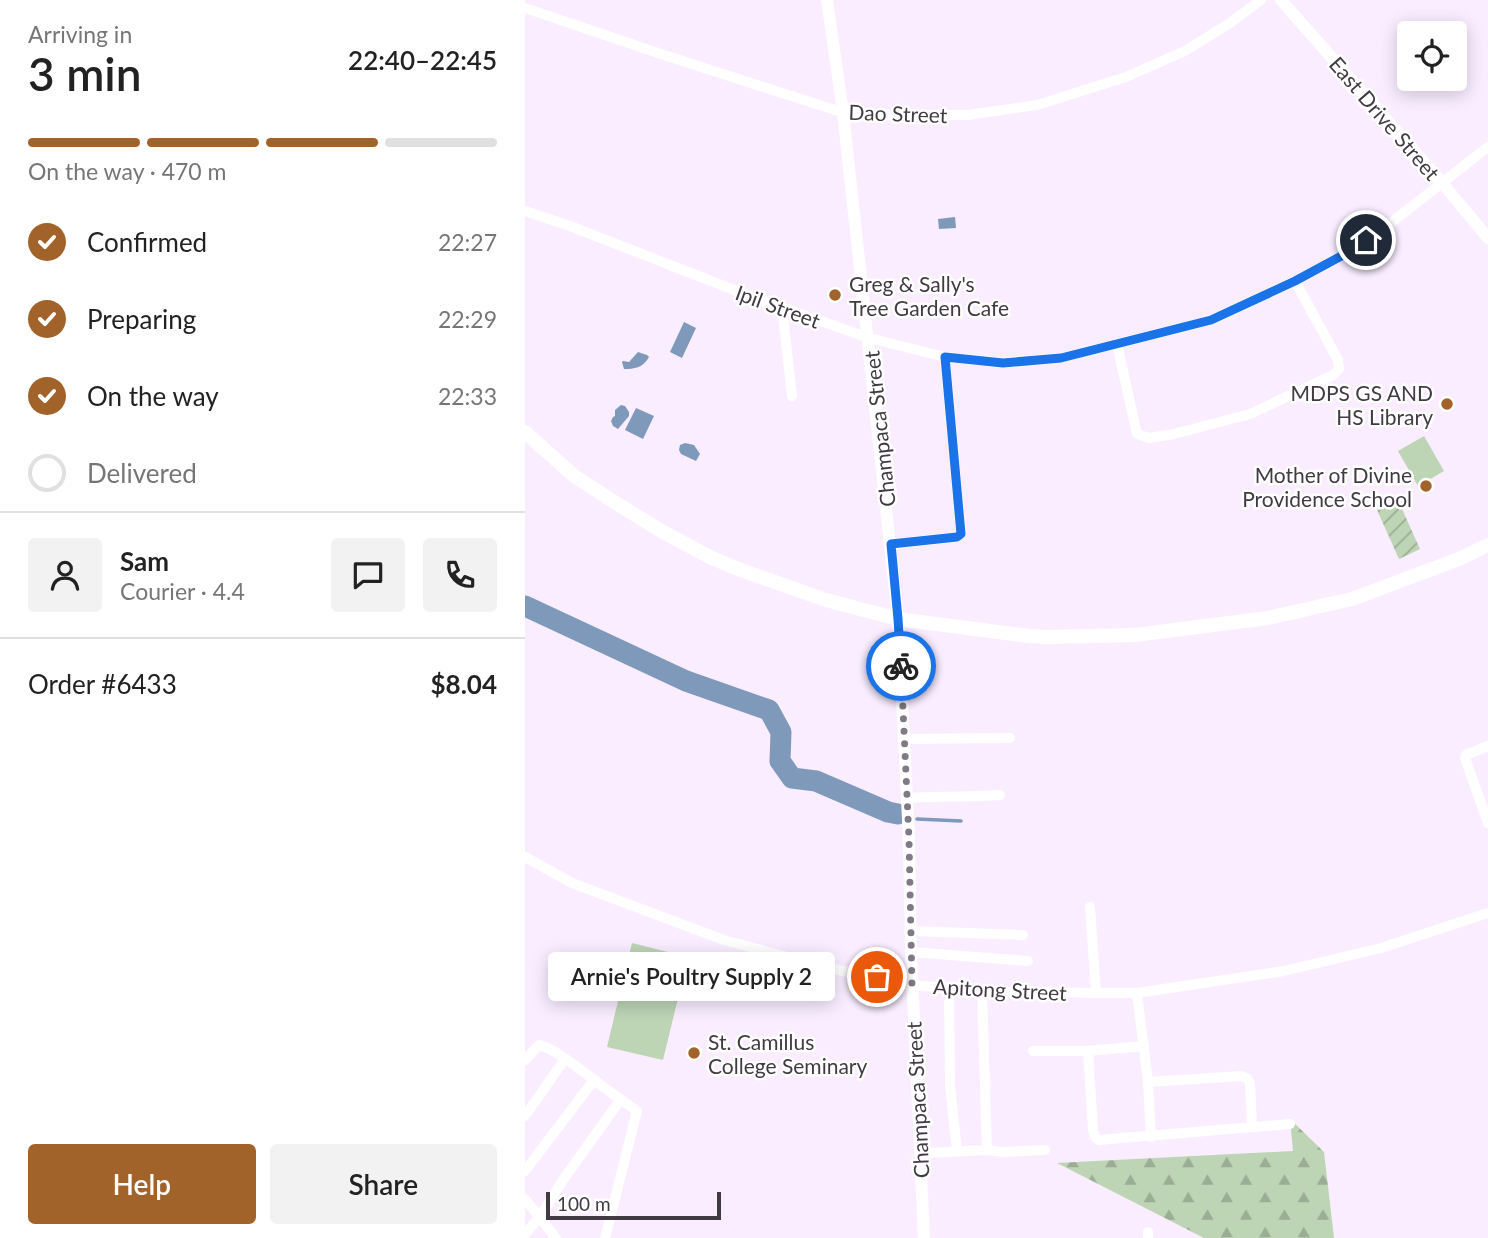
<!DOCTYPE html>
<meta charset="utf-8">
<style>
body{margin:0;font-family:Lato,sans-serif;background:#f2f2f2;color:#222;height:100vh;display:flex;flex-direction:column;font-size:26px;white-space:nowrap}
*{box-sizing:border-box;margin:0}
p{font-size:23px;color:#767676}
.icon{flex:none;width:38px;height:38px;fill:none;stroke:currentColor;stroke-width:2;stroke-linecap:round;stroke-linejoin:round}
.map{position:relative;flex:1;overflow:hidden}
.sheet{display:flex;flex-direction:column;background:#fff;width:525px}
.sheet>*{flex:none}
.controls{position:absolute;left:872px;top:21px;display:grid;gap:14px}
.controls a{display:grid;place-items:center;width:70px;height:70px;border-radius:7px;background:#fff;box-shadow:0 4px 18px #0003;font-size:35px}
.scale{position:absolute;left:21px;bottom:18px;width:175px;box-sizing:border-box;padding-left:7px;border:4px solid #413a43;border-top:0;font-size:19px;line-height:24px;white-space:nowrap;color:#413a43;-webkit-text-stroke:5px #fff;paint-order:stroke}
.pin{position:absolute;display:grid;place-items:center;width:60px;height:60px;color:#fff;margin:-30px;border:4px solid #fff;border-radius:50%;box-shadow:0 2px 7px #0007}
.courier{position:absolute;display:grid;place-items:center;width:70px;height:70px;margin:-35px;border:5px solid #1a73e8;border-radius:50%;background:#fff;color:#222;box-shadow:0 2px 9px #0007}
.bubble{position:absolute;height:49px;border-radius:7px;background:#fff;box-shadow:0 4px 18px #0003;font-size:23px;font-weight:600;line-height:49px;text-align:center}
.overview em{font-style:normal;font-weight:600}
.overview div{display:flex;flex-direction:column-reverse}
.overview{display:flex;align-items:center;justify-content:space-between;height:119px;padding:0 28px}
h1{font-size:46px;font-weight:600;line-height:52px}
.bar{display:grid;grid-template-columns:repeat(4,1fr);gap:10px 7px;align-content:center;height:84px;padding:0 28px}
.bar i{height:9px;border-radius:5px;background:#e0e0e0}
.bar .current{background:#a16329}
.bar p{grid-column:span 4}
.line{display:flex;align-items:center;gap:18px;padding:0 28px;border-top:2px solid #e0e0e0}
.line div{flex:1}
.round{display:grid;place-items:center;flex:none;width:74px;height:74px;border-radius:7px;background:#f2f2f2}
ol{padding:0 28px;list-style:none}
li{display:flex;align-items:center;gap:21px;height:77px}
li p{margin-inline-start:auto}
li .icon{padding:7px;border-radius:50%;background:#a16329;color:#fff;stroke-width:4}
li:last-child{color:#767676}
li i{width:38px;height:38px;border:4px solid #e0e0e0;border-radius:50%}
.primary-button{display:flex;gap:14px;margin-top:auto;padding:14px 28px}
.primary-button a{flex:1;height:80px;border-radius:7px;background:#a16329;color:#fff;font-size:28px;font-weight:600;line-height:80px;text-align:center}
.primary-button a+a{background:#f2f2f2;color:#222}
main{display:flex;flex:1;min-height:0}
.map>svg:first-child{display:block}
.forest{fill:url(#forest-firs)}
.park{fill:#bdd4b5}
.garden{fill:url(#garden-furrows)}
.water{fill:#7f99bb}
.lines{fill:none;stroke-linecap:round;stroke-linejoin:round}
.stream{stroke:#7f99bb;stroke-width:3.5}
.river{stroke:#7f99bb;stroke-width:21}
.minor{stroke:#fff;stroke-width:10}
.tertiary{stroke:#fff;stroke-width:12}
.secondary{stroke:#fff;stroke-width:14}
.done{stroke:#817985;stroke-width:7;stroke-dasharray:0 12.6}
.route{stroke:#1a73e8;stroke-width:9}
.poi-dot{fill:#a16329;stroke:#fff;stroke-width:2.5}
.labels{text-anchor:middle;dominant-baseline:central;stroke-width:5;stroke-linejoin:round;paint-order:stroke}
.street-label{font-size:21px;fill:#413a43;stroke:#fff}
.poi-label{font-size:21px;fill:#413a43;stroke:#fff;text-anchor:start}
</style>
<main>
<section class="sheet">
<div class="overview"><div><h1>3 min</h1><p>Arriving in</p></div><em>22:40–22:45</em></div>
<div class="bar"><i class="current"></i><i class="current"></i><i class="current"></i><i></i><p>On the way · 470 m</p></div>
<ol>
<li><svg class="icon" aria-label="check" viewBox="0 0 24 24"><path d="M5 12l5 5 9-10"/></svg>Confirmed<p>22:27</p></li>
<li><svg class="icon" aria-label="check" viewBox="0 0 24 24"><path d="M5 12l5 5 9-10"/></svg>Preparing<p>22:29</p></li>
<li><svg class="icon" aria-label="check" viewBox="0 0 24 24"><path d="M5 12l5 5 9-10"/></svg>On the way<p>22:33</p></li>
<li><i></i>Delivered</li>
</ol>
<div class="line" style="height:126px"><a class="round"><svg class="icon" aria-label="person" viewBox="0 0 24 24"><circle cx="12" cy="8" r="4"/><path d="M4 21q1-7 8-7t8 7"/></svg></a><div><b>Sam</b><p>Courier · 4.4</p></div><a class="round"><svg class="icon" aria-label="chat" viewBox="0 0 24 24"><path d="M4 5h16v11H9l-5 4z"/></svg></a><a class="round"><svg class="icon" aria-label="phone" viewBox="0 0 24 24"><path d="M5 4h4l2 5-3 2q2 4 5 5l2-3 5 2v4C11 20 4 13 5 4z"/></svg></a></div>
<div class="line" style="height:91px"><div>Order #6433</div><b>$8.04</b></div>
<div class="primary-button"><a>Help</a><a>Share</a></div>
</section>
<div class="map">
<svg width="963" height="1238" viewBox="0 0 963 1238">
<defs>
<pattern id="forest-firs" width="22" height="20" patternUnits="userSpaceOnUse" patternTransform="scale(1.75)"><rect width="22" height="20" fill="#bdd4b5"/><path d="M5 1l3.5 6h-7zM16 11l3.5 6h-7z" fill="#9bad95"/></pattern>
<pattern id="garden-furrows" width="10" height="10" patternUnits="userSpaceOnUse" patternTransform="scale(1.75)"><rect width="10" height="10" fill="#bdd4b5"/><path d="M-1 1l2-2M0 10L10 0M9 11l2-2" fill="none" stroke="#9bad95"/></pattern>
</defs>
<rect width="100%" height="100%" fill="#f9edff"/>
<path class="forest" d="M765,1119L799,1152L809,1238H679L532,1163L768,1151Z"/>
<g class="park">
<path d="M899,436L919,471L893,486L873,451Z"/>
<path d="M107,943L163,957L138,1060L82,1047Z"/>
</g>
<path class="garden" d="M873,500L895,549L874,559L852,510Z"/>
<g class="water">
<path d="M430,217L431,228L414,229L413,219Z"/>
<path d="M159,322L171,328L157,358L145,352Z"/>
<path d="M113,352L122,355L124,357C118,368 109,369 99,369L97,362L98,361L104,362Z"/>
<path d="M96,405L100,406L104,412V416L93,429L88,426L86,421L88,417L90,416V410Z"/>
<path d="M111,408L129,416L118,439L100,430Z"/>
<path d="M160,443L169,445L175,454L171,461L156,454L154,450L155,445Z"/>
</g>
<g class="lines">
<path class="stream" d="M392,819L436,821"/>
<path class="river" d="M0,606L161,681L244,710L256,732L255,761L267,778L291,781L363,812L373,814"/>
<g class="minor">
<path d="M0,8L136,54L313,111L357,115H443L512,105L601,77L660,51L705,23L736,0"/>
<path d="M0,211L45,226L222,295L344,338L420,357L478,363L536,358L686,320L770,281L820,254L867,222L963,147"/>
<path d="M257,307L267,396"/>
<path d="M592,344L612,434L624,438L649,434L725,414L808,375L814,369L813,360L770,281"/>
<path d="M366,544L432,537L436,534L420,357"/>
<path d="M379,739L485,738"/>
<path d="M963,746L941,755L940,758L963,823"/>
<path d="M382,798C413,796 444,797 475,795"/>
<path d="M0,857L47,883L199,940L299,967L387,985L457,991L571,993H612L759,971L856,948L963,913"/>
<path d="M565,907L571,993"/>
<path d="M386,931L498,935"/>
<path d="M386,952L503,961"/>
<path d="M424,989L425,1086L432,1151"/>
<path d="M457,991L462,1150"/>
<path d="M612,993L623,1082L626,1137"/>
<path d="M508,1051H563L619,1046"/>
<path d="M563,1051L568,1130L570,1137L574,1140L765,1124"/>
<path d="M0,1060L14,1045C32,1049 63,1076 80,1088"/>
<path d="M623,1082L716,1076L722,1078L725,1083L727,1126"/>
<path d="M0,1116L40,1059"/>
<path d="M405,1153L462,1150L477,1152L520,1150"/>
<path d="M0,1171L69,1080"/>
<path d="M0,1199L31,1238"/>
<path d="M623,1232V1238"/>
<path d="M0,1234L14,1218L38,1180L96,1099"/>
<path d="M80,1238L112,1111L84,1091"/>
</g>
<g class="tertiary">
<path d="M302,0L318,112L373,619L384,839L386,952L399,1238"/>
<path d="M756,0L918,184L963,238"/>
</g>
<path class="secondary" d="M0,432L48,475L86,500L138,532L187,558L213,569L301,600L373,619L504,636L521,637L610,635L743,618L827,599L934,559L963,545"/>
</g>
<g class="lines">
<path class="done" d="M352,977L387,985L384,839L376,666"/>
<path class="route" d="M376,666L373,619L366,544L432,537L436,534L420,357L478,363L536,358L686,320L770,281L820,254L841,240"/>
</g>
<g class="poi-dot">
<circle cx="310" cy="295" r="7"/>
<circle cx="922" cy="404" r="7"/>
<circle cx="901" cy="486" r="7"/>
<circle cx="169" cy="1053" r="7"/>
</g>
<g class="labels">
<g class="street-label">
<text transform="translate(373 113) rotate(2)">Dao Street</text>
<text transform="translate(860 118) rotate(49)">East Drive Street</text>
<text transform="translate(253 306) rotate(20)">Ipil Street</text>
<text transform="translate(354 429) rotate(-96)">Champaca Street</text>
<text transform="translate(475 989) rotate(3)">Apitong Street</text>
<text transform="translate(392 1100) rotate(-93)">Champaca Street</text>
</g>
<g class="poi-label">
<text x="324" y="283">Greg &amp; Sally's<tspan x="324" dy="24">Tree Garden Cafe</tspan></text>
<text x="908" y="392" text-anchor="end">MDPS GS AND<tspan x="908" dy="24">HS Library</tspan></text>
<text x="887" y="474" text-anchor="end">Mother of Divine<tspan x="887" dy="24">Providence School</tspan></text>
<text x="183" y="1041">St. Camillus<tspan x="183" dy="24">College Seminary</tspan></text>
</g>
</g>
</svg>
<div class="controls">
<a><svg class="icon" aria-label="locate" viewBox="0 0 24 24"><circle cx="12" cy="12" r="6"/><path d="M12 2v4M12 18v4M2 12h4M18 12h4"/></svg></a>
</div>
<div class="scale">100 m</div>
<div class="pin" style="left:352px;top:977px;background:#ea580c"><svg class="icon" aria-label="bag" viewBox="0 0 24 24"><path d="M5 8h14l-1 12H6zM9 8a3 3 0 0 1 6 0"/></svg></div>
<div class="pin" style="left:841px;top:240px;background:#1f2937"><svg class="icon" aria-label="home" viewBox="0 0 24 24"><path d="M3 11l9-7 9 7M6 9v11h12V9"/></svg></div>
<div class="courier" style="left:376px;top:666px"><svg class="icon" aria-label="bike" viewBox="0 0 24 24"><circle cx="6" cy="16" r="4"/><circle cx="18" cy="16" r="4"/><path d="M6 16l4-8h5l3 8M10 8l3 8H6M13 5h3"/></svg></div>
<div class="bubble" style="left:23px;top:952px;width:287px">Arnie's Poultry Supply 2</div>
</div>
</main>
